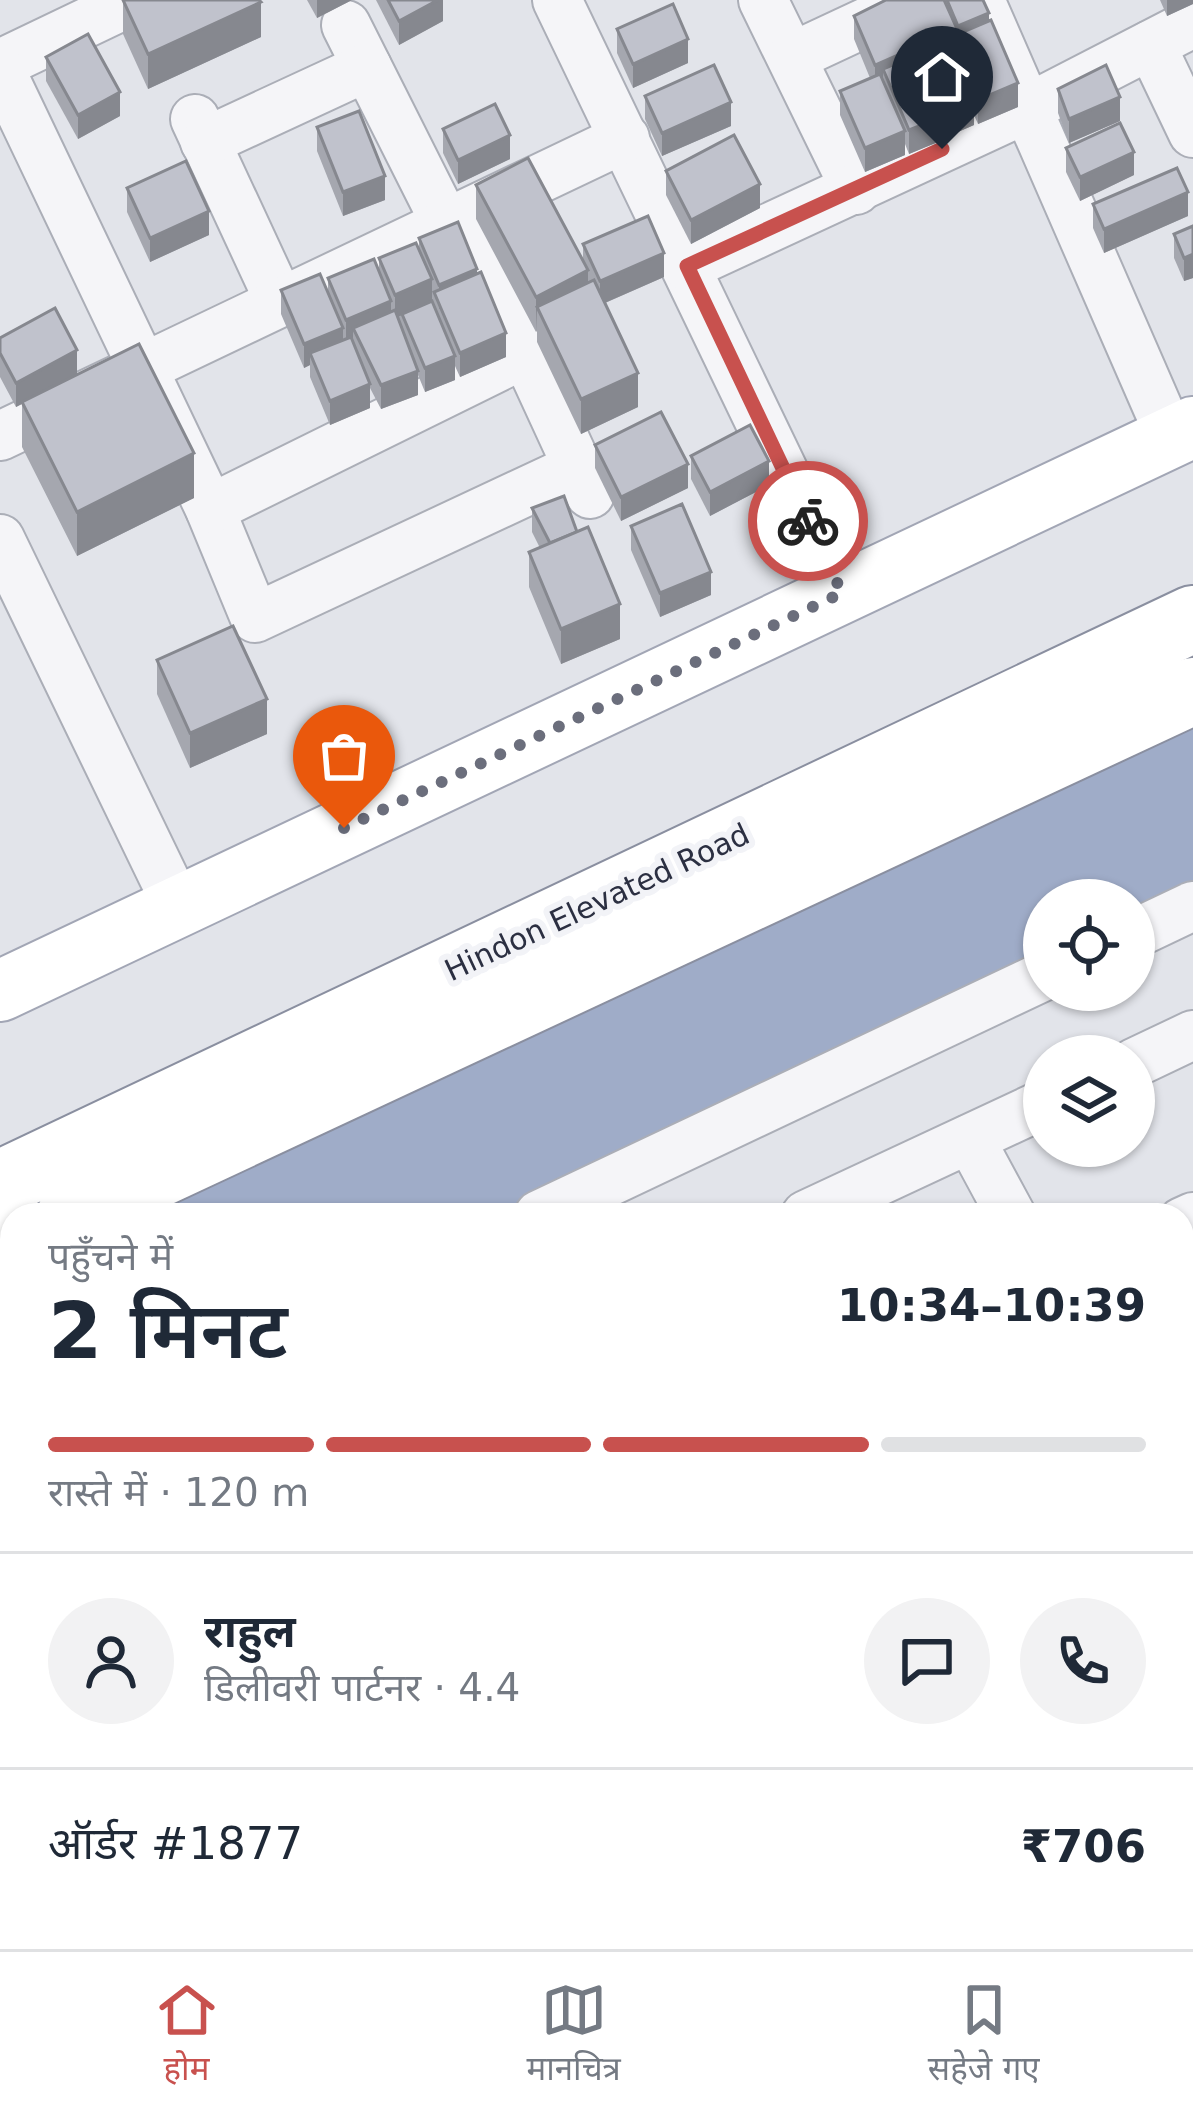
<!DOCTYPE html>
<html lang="hi">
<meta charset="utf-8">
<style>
body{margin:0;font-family:"DejaVu Sans","Noto Sans Devanagari",sans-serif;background:#f2f2f3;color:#1f2937;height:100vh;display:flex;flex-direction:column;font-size:45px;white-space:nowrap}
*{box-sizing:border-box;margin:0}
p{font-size:39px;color:#747a83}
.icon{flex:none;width:66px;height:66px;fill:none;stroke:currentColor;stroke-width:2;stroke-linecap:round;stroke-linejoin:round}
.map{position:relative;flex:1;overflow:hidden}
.drawer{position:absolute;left:0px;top:1203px;width:1194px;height:747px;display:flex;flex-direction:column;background:#fff;border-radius:36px 36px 0 0;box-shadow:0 3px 9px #0004}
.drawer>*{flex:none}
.tools{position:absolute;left:1023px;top:879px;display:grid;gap:24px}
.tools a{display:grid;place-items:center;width:132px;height:132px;border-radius:50%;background:#fff;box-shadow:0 3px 9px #0004;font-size:60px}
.pin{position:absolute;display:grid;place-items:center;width:102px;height:102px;color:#fff;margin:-123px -51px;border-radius:50% 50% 50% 0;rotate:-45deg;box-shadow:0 0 12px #0007}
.pin .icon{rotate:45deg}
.courier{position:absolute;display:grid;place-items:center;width:120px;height:120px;margin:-60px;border:9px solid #c8514e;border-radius:50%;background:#fff;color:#222;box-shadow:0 3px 15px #0007}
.overview em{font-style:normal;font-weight:600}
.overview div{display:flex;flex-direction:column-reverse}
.overview{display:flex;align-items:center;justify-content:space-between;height:204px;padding:0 48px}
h1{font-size:78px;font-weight:600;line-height:90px}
.bar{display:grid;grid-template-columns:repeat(4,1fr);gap:18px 12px;align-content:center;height:144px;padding:0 48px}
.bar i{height:15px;border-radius:9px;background:#e0e1e3}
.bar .selected{background:#c8514e}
.bar p{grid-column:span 4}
.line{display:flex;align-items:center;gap:30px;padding:0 48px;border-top:3px solid #e0e1e3}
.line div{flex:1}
.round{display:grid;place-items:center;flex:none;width:126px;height:126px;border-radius:63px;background:#f2f2f3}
.menu{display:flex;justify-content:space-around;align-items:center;height:168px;border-top:3px solid #e0e1e3;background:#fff;font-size:33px;color:#747a83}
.menu a{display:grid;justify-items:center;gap:6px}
.menu .selected{color:#c8514e}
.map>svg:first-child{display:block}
.water{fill:#9facc8}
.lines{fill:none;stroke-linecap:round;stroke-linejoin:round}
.stream{stroke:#9facc8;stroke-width:9}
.minor-casing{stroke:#abaeb7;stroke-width:52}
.major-casing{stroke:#a2a6b5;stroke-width:64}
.highway-casing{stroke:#8a8fa0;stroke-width:70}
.minor{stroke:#f5f5f8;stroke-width:48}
.major{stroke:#fff;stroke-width:60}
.highway{stroke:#fff;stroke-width:66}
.wall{fill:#a5a7af}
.shaded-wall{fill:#86888f}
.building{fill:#c0c2cc;stroke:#86888f;stroke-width:3}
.done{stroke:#6b6e7c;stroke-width:12;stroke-dasharray:0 21.6}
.route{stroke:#c8514e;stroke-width:15}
.labels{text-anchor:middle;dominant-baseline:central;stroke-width:12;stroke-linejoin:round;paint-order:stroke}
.street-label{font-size:30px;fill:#2b2f41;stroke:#f2f3f7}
</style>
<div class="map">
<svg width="1193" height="1949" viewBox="0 0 1193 1949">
<rect width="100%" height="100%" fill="#e2e4ea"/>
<g class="water">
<path d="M1193,681V892L1134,919V900H1044V961L501,1215H35L187,1141Z"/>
<path d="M12,1226V1444L0,1449V1232Z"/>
</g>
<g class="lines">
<g class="stream">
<path d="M1105,1056L1123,1048"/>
<path d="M768,1215L795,1202"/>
</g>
<defs>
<g id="minor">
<path d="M557,0L842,593"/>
<path d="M763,0L856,190"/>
<path d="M980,0L1171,438"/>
<path d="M346,25L446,224"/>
<path d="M1151,45L1193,133"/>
<path d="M792,57L914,0"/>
<path d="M0,64L134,0"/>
<path d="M0,69L210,509L255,618L578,467"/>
<path d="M195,119L279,300"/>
<path d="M205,142L367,67"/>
<path d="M462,216L590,494"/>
<path d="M687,266L1028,108L1193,23"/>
<path d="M0,436L625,138"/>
<path d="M210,509L528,352"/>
<path d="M0,539L178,907"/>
<path d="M1134,934L1193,906"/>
<path d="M1134,1063L1193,1035"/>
<path d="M970,1139L1011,1215"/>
<path d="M539,1215L1044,976"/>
<path d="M806,1215L1044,1104"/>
<path d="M1182,1222L1193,1217"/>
<path d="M0,1465L12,1459"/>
<path d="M0,1600L12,1594"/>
<path d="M1182,1920L1193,1930"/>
<path d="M192,1949L196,1938"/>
<path d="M751,1949L755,1938"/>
</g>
<path id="major" d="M0,991L1193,427"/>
<g id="highway">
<path d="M0,1184L1193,619"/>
<path d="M70,1215L1193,691"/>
<path d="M0,1248L12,1243"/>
</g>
</defs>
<use href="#minor" class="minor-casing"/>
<use href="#major" class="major-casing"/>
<use href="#highway" class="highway-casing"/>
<use href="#minor" class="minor"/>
<use href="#major" class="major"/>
<use href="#highway" class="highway"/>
</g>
<g class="wall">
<path d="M123,0L261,37L148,89L123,34Z"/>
<path d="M307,0H352L317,18Z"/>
<path d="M376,0H443V21L399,45Z"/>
<path d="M886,0H983L1018,107L978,124L974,115V125L951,135L950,130V137L909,154L905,144V155L865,172L840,115V91L870,78L854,39V16Z"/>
<path d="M1160,0H1193V4L1167,16Z"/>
<path d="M617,29L688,63L633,88L617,53Z"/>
<path d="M46,57L120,116L78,139L46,81Z"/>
<path d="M1058,89L1120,121L1069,143L1058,113Z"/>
<path d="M645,96L731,126L662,156L645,119Z"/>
<path d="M317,127L385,200L343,216L317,151Z"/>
<path d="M443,129L510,159L458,184L443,153Z"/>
<path d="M1066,148L1134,175L1080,201L1066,172Z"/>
<path d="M666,171L760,208L691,244L666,195Z"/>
<path d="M476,185L583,262V244L664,277L605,303L638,407L581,434L537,342V331L536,332L476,219Z"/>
<path d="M127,188L209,235L150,262L127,212Z"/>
<path d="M1093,204L1188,216L1104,253L1093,228Z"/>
<path d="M1193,226V278L1184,281L1174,258V234Z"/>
<path d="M419,238L477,274L506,357L460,377L455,366V380L425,392L418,375V395L381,409L370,388V408L330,425L310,377V365L304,368L281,314V290L328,293V278L379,272V258L419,250Z"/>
<path d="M0,338L77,374L194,498L77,556L22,447V404L16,407L0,377Z"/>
<path d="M595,445L688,488L621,521L595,468Z"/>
<path d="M691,456L769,485L710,516L691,479Z"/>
<path d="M532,508L620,639L561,664L529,587V552L540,548L532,532Z"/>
<path d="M631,526L711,595L660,617L631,550Z"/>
<path d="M157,660L267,734L190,768L157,694Z"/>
</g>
<g class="shaded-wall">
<path d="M317,0H352L317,18Z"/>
<path d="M438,0H443V21L399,45V21Z"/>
<path d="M1167,0H1193V4L1167,16Z"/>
<path d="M261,2V37L148,89V54Z"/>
<path d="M989,13V37L958,50V26Z"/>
<path d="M957,29V50L951,37V56L926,51V67L883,69V86L875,89V65Z"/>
<path d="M688,39V63L633,88V64Z"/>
<path d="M1018,83V107L978,124V100Z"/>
<path d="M120,92V116L78,139V115Z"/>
<path d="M1120,97V121L1069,143V119Z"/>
<path d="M974,101V125L951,135V111Z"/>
<path d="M731,102V126L662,156V133Z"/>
<path d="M950,114V137L909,154V130Z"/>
<path d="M905,131V155L865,172V148Z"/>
<path d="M510,135V159L458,184V160Z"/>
<path d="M1134,152V175L1080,201V177Z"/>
<path d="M385,176V200L343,216V192Z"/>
<path d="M760,184V208L691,244V220Z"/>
<path d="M1188,192V216L1104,253V229Z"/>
<path d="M209,211V235L150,262V238Z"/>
<path d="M664,253V277L600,305V281Z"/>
<path d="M1193,254V278L1184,281V258Z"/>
<path d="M477,269V293L439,309V285Z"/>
<path d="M588,270V305L537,307L536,332V297Z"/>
<path d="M432,279V303L395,318V295Z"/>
<path d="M391,301V324L353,328V341L346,343V320Z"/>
<path d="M343,328V351L310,353V365L304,368V344Z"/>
<path d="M506,333V357L460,377V353Z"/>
<path d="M77,350V374L16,407V383Z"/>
<path d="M455,356V380L425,392V368Z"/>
<path d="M418,371V395L381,409V385Z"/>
<path d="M638,373V407L581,434V399Z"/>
<path d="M370,384V408L330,425V401Z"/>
<path d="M194,453V498L77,556V512Z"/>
<path d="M769,461V485L710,516V492Z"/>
<path d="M688,464V488L621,521V497Z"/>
<path d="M711,572V595L660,617V593Z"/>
<path d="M620,604V639L561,664V629Z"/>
<path d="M267,699V734L190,768V733Z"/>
</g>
<g class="building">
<path d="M123,0H259L261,2L148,54Z"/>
<path d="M388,0H438L399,21Z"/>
<path d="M886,0H944L957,29L875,65L854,16Z"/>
<path d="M947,0H983L989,13L958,26Z"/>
<path d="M673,4L688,39L633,64L617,29Z"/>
<path d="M991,20L1018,83L978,100L951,37Z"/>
<path d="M88,34L120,92L78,115L46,57Z"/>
<path d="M948,41L974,101L951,111L926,51Z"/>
<path d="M923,52L950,114L909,130L883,69Z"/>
<path d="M714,65L731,102L662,133L645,96Z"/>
<path d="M1106,65L1120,97L1069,119L1058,89Z"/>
<path d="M880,74L905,131L865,148L840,91Z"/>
<path d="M495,104L510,135L458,160L443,129Z"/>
<path d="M359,111L385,176L343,192L317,127Z"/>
<path d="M1120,123L1134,152L1080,177L1066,148Z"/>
<path d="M734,135L760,184L691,220L666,171Z"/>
<path d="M528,158L588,270L536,297L476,185Z"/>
<path d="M186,161L209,211L150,238L127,188Z"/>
<path d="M1177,168L1188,192L1104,229L1093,204Z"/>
<path d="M648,216L664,253L600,281L583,244Z"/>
<path d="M458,222L477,269L439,285L419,238Z"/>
<path d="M1193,226V254L1184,258L1174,234Z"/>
<path d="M416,243L432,279L395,295L379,258Z"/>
<path d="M374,259L391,301L346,320L328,278Z"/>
<path d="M481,272L506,333L460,353L434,292Z"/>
<path d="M320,274L343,328L304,344L281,290Z"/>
<path d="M594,280L638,373L581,399L537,307Z"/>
<path d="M432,301L455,356L425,368L402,314Z"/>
<path d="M55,308L77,350L16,383L0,353V338Z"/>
<path d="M395,310L418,371L381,385L353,328Z"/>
<path d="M351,337L370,384L330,401L310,353Z"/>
<path d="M139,344L194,453L77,512L22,402Z"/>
<path d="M661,412L688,464L621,497L595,445Z"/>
<path d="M750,425L769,461L710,492L691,456Z"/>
<path d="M564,496L577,532L550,543L532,508Z"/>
<path d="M682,504L711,572L660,593L631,526Z"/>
<path d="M588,527L620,604L561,629L529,552Z"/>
<path d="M233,626L267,699L190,733L157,660Z"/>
</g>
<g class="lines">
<path class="done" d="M344,828L842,593L808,521"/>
<path class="route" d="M808,521L687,266L942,149"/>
</g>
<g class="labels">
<g class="street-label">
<text transform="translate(597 902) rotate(-25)">Hindon Elevated Road</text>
</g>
</g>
</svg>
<div class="tools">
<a><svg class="icon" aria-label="locate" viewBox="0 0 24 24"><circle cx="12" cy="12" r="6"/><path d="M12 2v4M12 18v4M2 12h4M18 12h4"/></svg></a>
<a><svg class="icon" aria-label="layers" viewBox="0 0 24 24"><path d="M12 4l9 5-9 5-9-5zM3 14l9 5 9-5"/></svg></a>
</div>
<div class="pin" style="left:344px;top:828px;background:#ea580c"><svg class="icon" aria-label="bag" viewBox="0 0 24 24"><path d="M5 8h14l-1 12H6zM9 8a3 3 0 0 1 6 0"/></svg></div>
<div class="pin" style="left:942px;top:149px;background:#1f2937"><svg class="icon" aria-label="home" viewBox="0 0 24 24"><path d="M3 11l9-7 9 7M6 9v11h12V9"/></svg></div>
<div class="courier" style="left:808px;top:521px"><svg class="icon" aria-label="bike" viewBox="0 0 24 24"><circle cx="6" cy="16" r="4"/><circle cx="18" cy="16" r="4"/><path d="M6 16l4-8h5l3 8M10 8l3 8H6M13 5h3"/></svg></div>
<section class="drawer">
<div class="overview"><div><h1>2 मिनट</h1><p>पहुँचने में</p></div><em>10:34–10:39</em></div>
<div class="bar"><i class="selected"></i><i class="selected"></i><i class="selected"></i><i></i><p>रास्ते में · 120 m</p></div>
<div class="line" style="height:216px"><a class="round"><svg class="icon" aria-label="person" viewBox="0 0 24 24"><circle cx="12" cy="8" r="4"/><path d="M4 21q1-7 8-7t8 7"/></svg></a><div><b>राहुल</b><p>डिलीवरी पार्टनर · 4.4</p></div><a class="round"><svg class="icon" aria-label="chat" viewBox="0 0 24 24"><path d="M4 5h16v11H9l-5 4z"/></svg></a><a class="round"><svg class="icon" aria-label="phone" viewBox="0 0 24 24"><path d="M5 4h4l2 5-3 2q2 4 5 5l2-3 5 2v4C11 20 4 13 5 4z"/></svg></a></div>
<div class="line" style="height:156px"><div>ऑर्डर #1877</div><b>₹706</b></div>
</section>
</div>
<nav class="menu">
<a class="selected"><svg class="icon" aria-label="home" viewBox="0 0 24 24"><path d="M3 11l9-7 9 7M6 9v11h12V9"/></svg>होम</a>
<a><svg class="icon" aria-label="map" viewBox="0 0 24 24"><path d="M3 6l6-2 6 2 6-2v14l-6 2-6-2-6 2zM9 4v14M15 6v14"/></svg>मानचित्र</a>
<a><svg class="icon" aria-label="saved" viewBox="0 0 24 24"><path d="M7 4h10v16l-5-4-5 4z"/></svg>सहेजे गए</a>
</nav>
